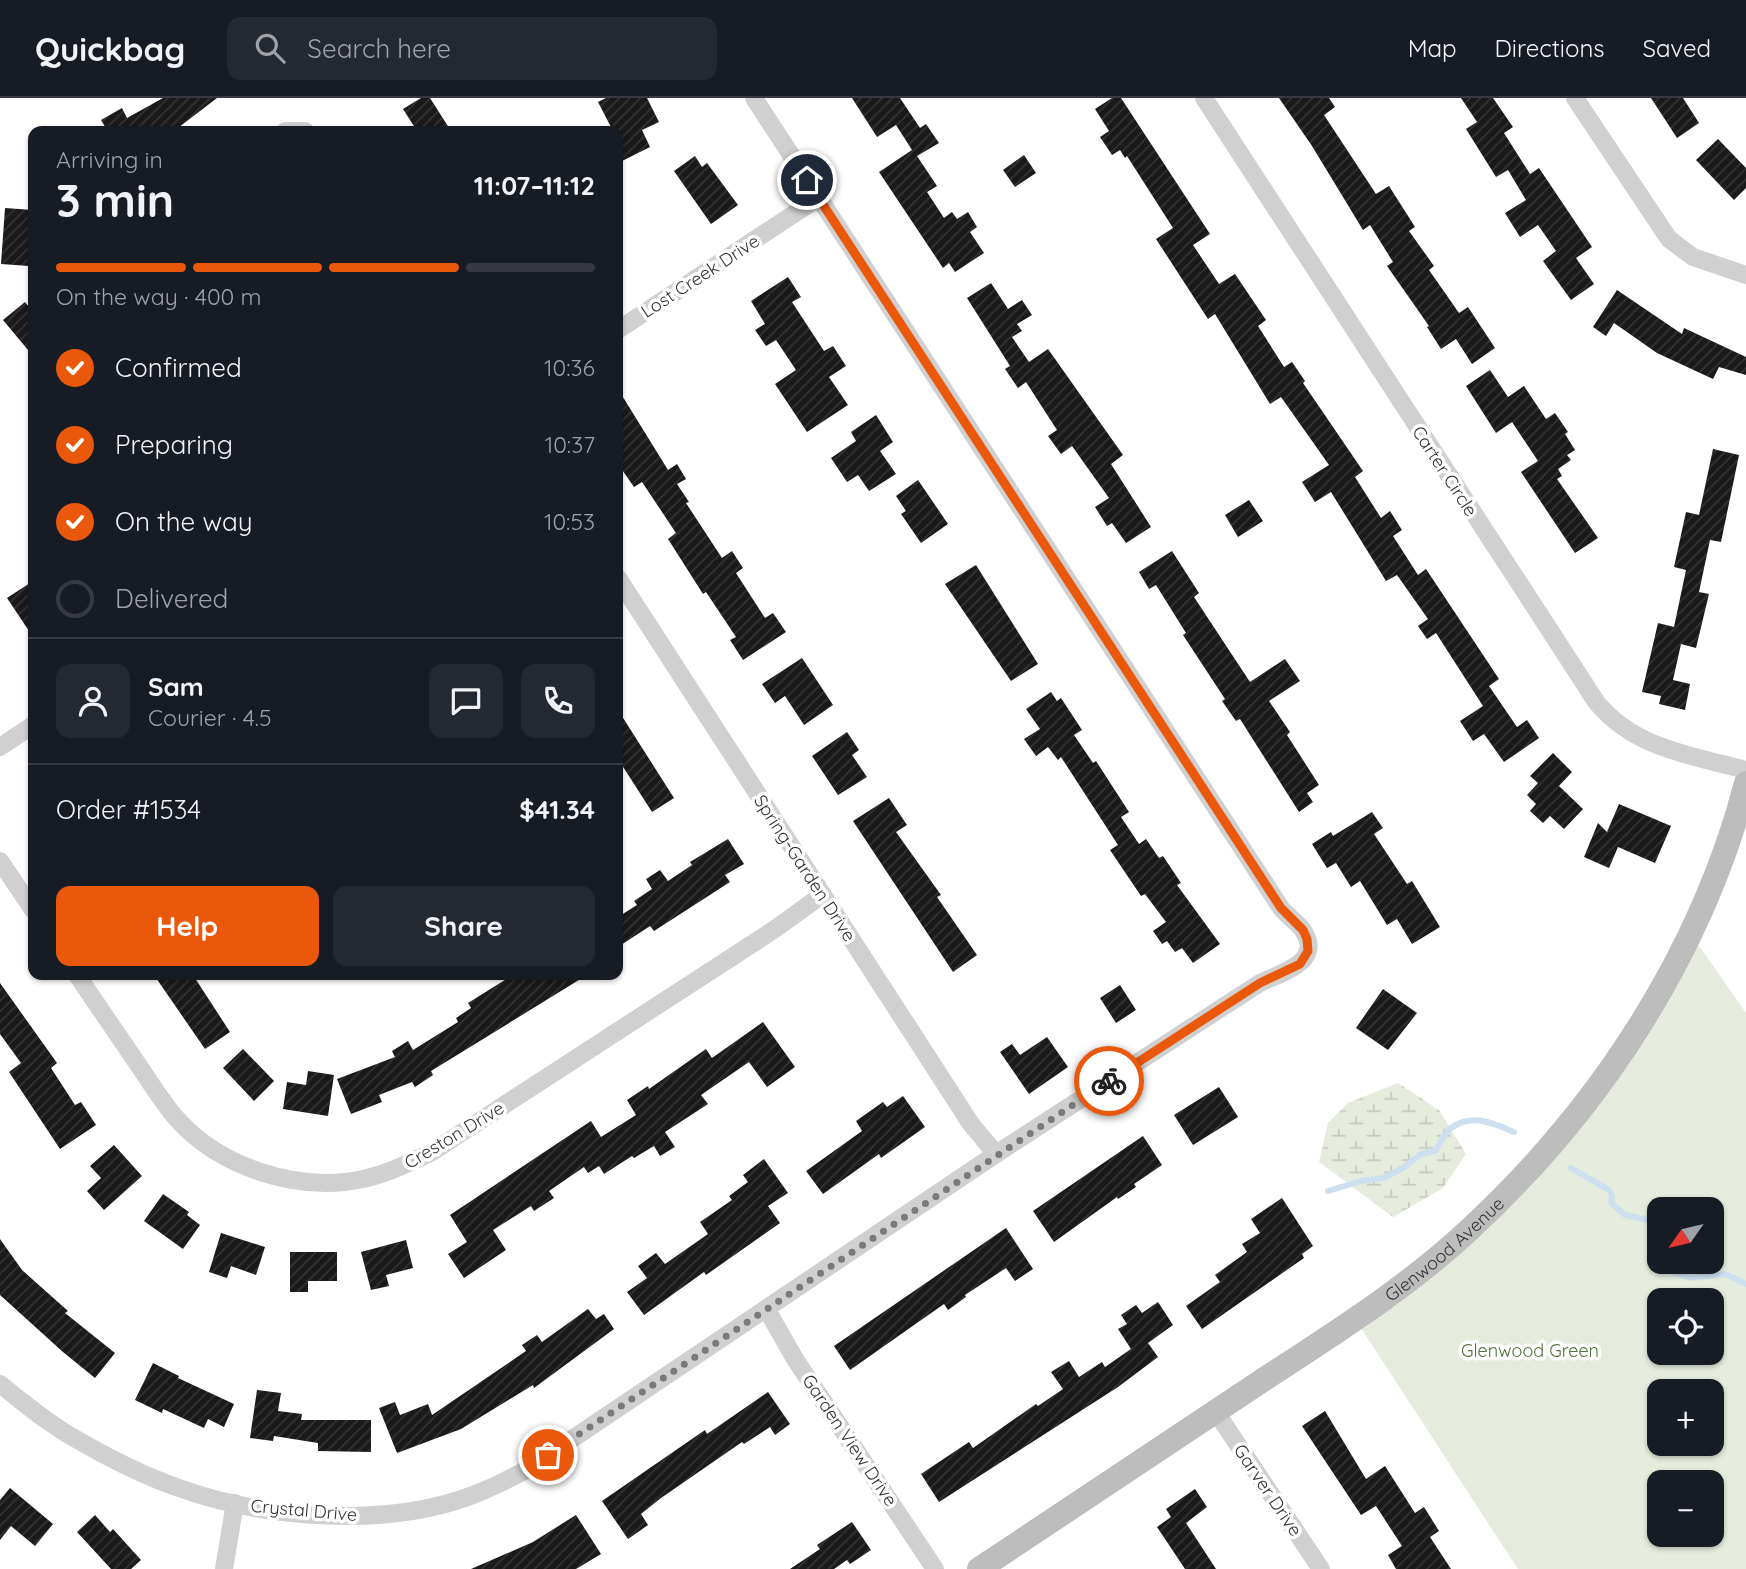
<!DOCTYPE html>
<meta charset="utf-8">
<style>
body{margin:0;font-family:Quicksand,sans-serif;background:#242831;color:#f1f3f6;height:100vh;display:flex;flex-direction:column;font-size:26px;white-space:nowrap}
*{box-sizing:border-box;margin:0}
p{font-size:23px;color:#9ea1a6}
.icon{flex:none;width:38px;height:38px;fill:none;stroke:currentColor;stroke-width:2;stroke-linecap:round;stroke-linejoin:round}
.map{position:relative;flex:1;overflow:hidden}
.drawer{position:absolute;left:28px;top:28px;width:595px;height:854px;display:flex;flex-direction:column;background:#171b24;border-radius:14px;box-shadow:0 2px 5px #0004}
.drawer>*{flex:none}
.needle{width:46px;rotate:236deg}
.buttons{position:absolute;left:1647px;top:1099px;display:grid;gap:14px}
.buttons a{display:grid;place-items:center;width:77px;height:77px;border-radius:14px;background:#171b24;box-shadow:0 2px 5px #0004;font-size:35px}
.pin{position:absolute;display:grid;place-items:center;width:60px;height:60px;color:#fff;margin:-30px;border:4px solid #fff;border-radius:50%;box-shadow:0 2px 7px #0007}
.courier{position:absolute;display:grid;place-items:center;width:70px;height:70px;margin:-35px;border:5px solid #ea580c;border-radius:50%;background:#fff;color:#222;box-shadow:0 2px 9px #0007}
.summary em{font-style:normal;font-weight:700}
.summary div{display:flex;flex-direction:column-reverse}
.summary{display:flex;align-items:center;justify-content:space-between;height:119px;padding:0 28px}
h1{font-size:46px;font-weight:700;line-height:52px}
.bar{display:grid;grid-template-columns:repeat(4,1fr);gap:10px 7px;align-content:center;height:84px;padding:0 28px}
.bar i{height:9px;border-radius:5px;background:#363941}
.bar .current{background:#ea580c}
.bar p{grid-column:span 4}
.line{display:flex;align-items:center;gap:18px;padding:0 28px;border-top:2px solid #363941}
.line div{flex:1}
.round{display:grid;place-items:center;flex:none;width:74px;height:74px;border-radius:14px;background:#242831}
ol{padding:0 28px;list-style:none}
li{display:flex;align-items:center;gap:21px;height:77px}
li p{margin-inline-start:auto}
li .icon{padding:7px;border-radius:50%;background:#ea580c;color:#fff;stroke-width:4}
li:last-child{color:#9ea1a6}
li i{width:38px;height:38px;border:4px solid #363941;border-radius:50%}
.primary-button{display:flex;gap:14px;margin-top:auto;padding:14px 28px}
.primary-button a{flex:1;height:80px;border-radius:14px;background:#ea580c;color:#fff;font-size:28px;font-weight:700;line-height:80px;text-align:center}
.primary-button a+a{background:#242831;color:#f1f3f6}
header{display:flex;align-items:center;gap:42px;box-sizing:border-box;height:98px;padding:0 35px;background:#171b24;border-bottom:2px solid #363941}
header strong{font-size:33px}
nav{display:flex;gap:38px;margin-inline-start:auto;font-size:24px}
.search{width:490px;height:63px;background:#242831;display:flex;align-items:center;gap:18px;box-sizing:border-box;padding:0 24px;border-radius:14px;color:#9ea1a6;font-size:26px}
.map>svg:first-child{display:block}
.wetland{fill:url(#wetland-marsh)}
.green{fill:#e5ecde;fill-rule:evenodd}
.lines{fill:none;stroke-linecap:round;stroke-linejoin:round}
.stream{stroke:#cedfef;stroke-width:6}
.building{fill:url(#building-hatch)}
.street{stroke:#d0d0d0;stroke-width:18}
.secondary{stroke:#bdbdbd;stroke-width:24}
.done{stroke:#7a7a7a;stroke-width:7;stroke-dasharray:0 12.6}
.route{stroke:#ea580c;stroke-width:9}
.labels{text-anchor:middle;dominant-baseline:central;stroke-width:7;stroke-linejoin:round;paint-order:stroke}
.street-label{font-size:18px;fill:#333;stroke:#fff}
.park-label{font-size:18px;fill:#51713e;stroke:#fff}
</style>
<header>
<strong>Quickbag</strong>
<div class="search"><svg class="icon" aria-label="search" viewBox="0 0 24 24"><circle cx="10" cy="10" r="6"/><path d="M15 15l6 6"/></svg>Search here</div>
<nav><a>Map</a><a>Directions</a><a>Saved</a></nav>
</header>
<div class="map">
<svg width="1746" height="1471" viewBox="0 0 1746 1471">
<defs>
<pattern id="wetland-marsh" width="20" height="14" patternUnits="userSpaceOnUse" patternTransform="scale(1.75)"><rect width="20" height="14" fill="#e5ecde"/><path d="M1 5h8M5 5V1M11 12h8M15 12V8" fill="none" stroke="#c5cbbf"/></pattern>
<pattern id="building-hatch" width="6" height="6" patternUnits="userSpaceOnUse" patternTransform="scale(1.75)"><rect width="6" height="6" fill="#1a1a1a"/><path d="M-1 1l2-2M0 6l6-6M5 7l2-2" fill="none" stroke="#333"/></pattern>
</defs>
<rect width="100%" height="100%" fill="#fff"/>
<path class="wetland" d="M1398,985L1439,1012L1466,1056L1443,1090L1393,1119L1319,1064L1328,1025L1348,1005Z"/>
<path class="green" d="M1690,835L1746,915V1471H1518L1355,1221L1560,1037ZM1659,1111H1712V1164H1659ZM1659,1202H1712V1255H1659ZM1659,1293H1712V1346H1659ZM1659,1384H1712V1437H1659Z"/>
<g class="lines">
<g class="stream">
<path d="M1571,1070L1609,1092L1612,1098L1611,1105L1625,1117L1656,1124C1659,1139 1658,1148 1650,1161L1670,1173L1690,1180L1725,1176L1746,1186"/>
<path d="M1328,1093L1361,1083L1384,1080L1403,1070L1421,1056L1435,1053C1440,1046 1444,1035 1451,1030C1472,1015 1493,1025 1514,1034"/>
</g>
</g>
<g class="building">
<path d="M163,0H217L174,33H104L107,32L101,22L122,10L127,20Z"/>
<path d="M421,0H430L451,33H417L403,11Z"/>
<path d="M606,0H647L659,24L642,32L650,49L618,65V33H613L598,4Z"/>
<path d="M852,0H900L920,30L926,26L939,45L917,58L937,88L927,94L944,120L952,114L957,121L968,114L977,129L970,134L984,155L955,174L949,165L943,170L879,74L912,52L896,27L877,39Z"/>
<path d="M1112,0H1121L1210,136L1193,147L1219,186L1235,176L1266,222L1258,228L1284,269L1292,264L1305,283L1303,285L1363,373L1355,379L1381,420L1390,413L1402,432L1393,438L1418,477L1426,471L1499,581L1489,588L1517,629L1527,622L1539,640L1504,664L1484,636L1473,643L1460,623L1483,608L1436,535L1427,541L1418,528L1428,521L1397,477L1386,483L1331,394L1315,404L1302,384L1329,367L1281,299L1270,306L1215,216L1208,221L1156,141L1173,130L1127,58L1125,60L1120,52L1112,57L1100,39L1109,33L1095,11Z"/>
<path d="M1279,0H1329L1335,9L1324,17L1376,96L1389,88L1415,129L1409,133L1434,168L1429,172L1459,215L1468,209L1495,250L1472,266L1456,241L1441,251L1427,229L1429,228L1387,168L1393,164L1370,127L1363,132L1312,48Z"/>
<path d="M1461,0H1493L1513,29L1504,35L1530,76L1539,70L1592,149L1576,160L1594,186L1571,202L1543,163L1556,153L1538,127L1520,139L1505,115L1526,102L1508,72L1496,79L1466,31L1477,24Z"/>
<path d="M1651,0H1683L1699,25L1677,40Z"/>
<path d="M1718,41L1746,70V90L1734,102L1696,62Z"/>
<path d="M1024,57L1036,75L1015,89L1003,72Z"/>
<path d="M695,58L702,69L707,65L738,107L711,126L674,73Z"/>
<path d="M5,110L33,112L29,168L1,166Z"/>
<path d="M788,179L801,199L792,204L824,253L833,248L846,268L829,279L848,307L807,334L775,286L796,272L776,242L766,248L755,232L765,226L751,203Z"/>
<path d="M991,185L1008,211L1022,202L1032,217L1017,226L1022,233L1012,239L1029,264L1048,251L1123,357L1111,366L1151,429L1126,445L1112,425L1107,428L1095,409L1109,400L1072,348L1061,356L1048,338L1057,332L1026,284L1018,290L1005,271L1010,268L967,200Z"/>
<path d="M1617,192L1682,236L1684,230L1746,259V277L1719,269L1713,281L1657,255L1614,225L1606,238L1593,229Z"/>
<path d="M25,204L33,214V258L3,222Z"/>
<path d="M1490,272L1508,299L1524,288L1546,321L1555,315L1568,334L1565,336L1575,352L1567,357L1571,362L1558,371L1562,378L1557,381L1598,440L1575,455L1521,374L1538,363L1512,324L1496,335L1466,288Z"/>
<path d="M618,291L668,372L677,366L686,381L677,386L689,404L686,405L722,460L732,453L743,470L736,475L765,520L773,515L786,534L743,562L730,542L736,539L706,494L703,496L668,441L676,435L642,384L634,389L618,366Z"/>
<path d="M876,317L893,344L880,353L896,376L869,393L858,377L847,384L831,360L856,343L851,334Z"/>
<path d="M1713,351L1739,357L1721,444L1710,442L1699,494L1709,496L1696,550L1681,546L1673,582L1690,586L1685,612L1659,606L1661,598L1642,594L1658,525L1674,529L1686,472L1674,469L1686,414L1699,417Z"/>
<path d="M918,382L948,426L921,445L901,416L906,413L896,398Z"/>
<path d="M1249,402L1263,423L1238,439L1225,417Z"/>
<path d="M1172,453L1199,495L1194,499L1250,584L1285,561L1300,583L1269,603L1290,634L1287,637L1319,687L1307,695L1313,704L1299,714L1240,621L1236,623L1222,603L1225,601L1183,537L1186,535L1156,487L1149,491L1139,474Z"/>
<path d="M976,467L1038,566L1011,583L945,486Z"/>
<path d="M33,483V539L7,500Z"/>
<path d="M802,560L833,607L804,627L785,598L775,605L762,586Z"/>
<path d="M1051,594L1057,603L1061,600L1082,632L1074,637L1093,665L1096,663L1129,714L1121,719L1139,746L1146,741L1159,760L1163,758L1181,785L1177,787L1220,846L1193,865L1182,850L1175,854L1167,843L1162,846L1153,833L1166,824L1145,796L1141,798L1110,752L1118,747L1061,659L1058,662L1048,649L1036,658L1024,641L1040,631L1026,611Z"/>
<path d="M618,612L674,700L652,714L618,661Z"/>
<path d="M847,634L859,652L852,657L867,679L838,697L812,658Z"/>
<path d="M1553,655L1572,674L1559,688L1583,711L1564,731L1550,718L1543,725L1530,713L1536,706L1527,697L1538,685L1530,678Z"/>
<path d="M889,700L907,727L896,734L941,797L937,799L977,857L953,874L853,723Z"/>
<path d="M1619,706L1671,728L1655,765L1618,749L1609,770L1584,759L1598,725L1607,734Z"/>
<path d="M1372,714L1383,730L1374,736L1407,786L1412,783L1440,829L1412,846L1397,821L1387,827L1360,783L1351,789L1336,765L1327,770L1312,746L1331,734L1333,738Z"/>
<path d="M728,741L744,766L725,777L730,784L654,833L650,828L618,849V819L637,807L634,803L652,791L646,781L660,772L668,783L692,767L690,764Z"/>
<path d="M154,877H193L230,934L205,951Z"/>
<path d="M513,877H587L431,973L433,977L415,989L412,984L379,997L382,1004L351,1016L337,981L395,959L392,953L408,943L413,952L458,924L456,920L471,910L468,905Z"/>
<path d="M0,885L57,965L51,970L75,1007L81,1004L96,1027L60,1051L9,974L21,965L0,936Z"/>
<path d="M1120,887L1136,912L1116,925L1100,900Z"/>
<path d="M1383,891L1417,915L1388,952L1356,930Z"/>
<path d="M763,924L795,969L767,989L749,964L701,997L708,1006L665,1034L675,1049L660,1058L654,1048L634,1060L632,1058L604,1076L599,1068L588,1075L584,1069L549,1093L554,1100L534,1113L531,1108L493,1132L506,1152L464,1180L448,1156L467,1144L450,1117L591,1023L601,1039L636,1017L627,1002L648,988L649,991L706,951L712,960Z"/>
<path d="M1047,939L1068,969L1029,996L1000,954L1012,946L1020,957Z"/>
<path d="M243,951L274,983L254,1003L223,970Z"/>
<path d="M308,973L334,977L328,1018L283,1011L287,984L306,987Z"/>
<path d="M1219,989L1238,1019L1193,1047L1174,1017Z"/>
<path d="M903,998L925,1029L881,1060L879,1056L823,1096L806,1073L862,1033L856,1023L883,1004L887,1009Z"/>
<path d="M1143,1038L1162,1067L1134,1086L1136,1089L1118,1101L1117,1099L1054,1144L1033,1113Z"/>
<path d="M114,1047L142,1078L104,1112L87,1093L101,1080L90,1068Z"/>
<path d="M764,1061L788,1095L768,1108L780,1125L706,1177L704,1174L644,1217L627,1194L647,1180L638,1168L656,1155L665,1166L708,1136L700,1124L732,1102L729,1098L748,1084L743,1077Z"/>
<path d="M163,1096L189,1114L187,1117L200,1127L183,1151L144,1123Z"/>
<path d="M1282,1100L1313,1148L1302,1156L1304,1160L1202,1231L1186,1208L1220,1184L1215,1177L1247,1154L1242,1146L1260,1135L1251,1121Z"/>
<path d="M1006,1130L1033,1171L1015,1183L1006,1170L965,1197L966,1199L948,1212L944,1206L850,1272L834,1248Z"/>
<path d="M221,1135L265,1149L256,1177L231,1168L227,1180L209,1174Z"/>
<path d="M0,1141L22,1172L68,1213L65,1215L115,1255L95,1280L63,1254L0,1197Z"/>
<path d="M406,1142L413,1170L386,1177L389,1188L371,1192L361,1154Z"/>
<path d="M290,1154H337V1183H308V1194H290Z"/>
<path d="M1158,1204L1173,1227L1148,1245L1158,1259L1118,1289L939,1404L921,1376L969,1344L973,1350L1036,1306L1038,1308L1063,1291L1051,1274L1069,1263L1079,1279L1102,1264L1105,1269L1131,1251L1118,1231L1127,1226L1121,1217L1136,1207L1142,1215Z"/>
<path d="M588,1211L596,1221L604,1216L614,1231L534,1290L533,1287L461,1331L397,1355L379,1310L395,1304L400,1317L428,1306L432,1317L526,1253L522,1247L537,1237L542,1244Z"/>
<path d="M153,1265L179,1278L178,1280L234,1306L224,1329L208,1321L204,1330L163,1311L162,1315L135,1302Z"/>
<path d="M257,1292L281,1295L278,1313L302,1316L301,1322H371V1354L318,1353V1345L274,1338L273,1343L250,1340Z"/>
<path d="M768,1294L790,1326L775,1337L770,1329L744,1346L742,1344L661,1400L641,1416L648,1427L628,1441L602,1403L705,1332L707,1336Z"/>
<path d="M1325,1313L1366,1381L1385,1368L1415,1415L1424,1409L1439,1433L1430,1439L1451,1471H1396L1388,1457L1402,1448L1376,1408L1361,1417L1302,1328Z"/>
<path d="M10,1390L53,1426L35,1448L11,1428L0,1442V1402Z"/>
<path d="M1195,1391L1207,1409L1186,1425L1216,1471H1185L1157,1429L1171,1419L1166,1411Z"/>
<path d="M95,1417L110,1434L113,1431L141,1462L131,1471H111L77,1434Z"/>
<path d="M576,1417L601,1456L576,1471H471L533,1444Z"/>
<path d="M852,1424L871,1452L850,1466L847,1462L834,1471H790L820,1451L817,1447Z"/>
</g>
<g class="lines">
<g class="street">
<path d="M1204,0L1597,605C1636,651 1690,657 1746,672"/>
<path d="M1575,0L1669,141L1693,159L1746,177"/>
<path d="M285,33H305"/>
<path d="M618,232L818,100"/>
<path d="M618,480L971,1026L996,1056"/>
<path d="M0,649L33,627"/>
<path d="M0,763L33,812"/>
<path d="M77,877C97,906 117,936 137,965C150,984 162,1004 177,1021C221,1070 299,1095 363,1081C387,1076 409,1065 432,1054L775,831L822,797"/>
<path d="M767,1212L795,1261L935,1471"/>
<path d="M0,1286C22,1304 44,1322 69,1337C103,1357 141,1377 179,1390C265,1421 387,1430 473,1397C492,1390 509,1381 526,1372L996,1056L1260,885C1278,876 1323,865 1304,834C1299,825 1288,819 1281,810L754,0"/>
<path d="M1216,1314L1321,1471"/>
<path d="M224,1471L235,1405"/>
</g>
<path class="secondary" id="s1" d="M979,1471C1074,1408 1168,1345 1263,1282C1333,1236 1407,1190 1469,1132C1599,1012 1701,857 1746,685"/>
</g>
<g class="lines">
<path class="done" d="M548,1357L1109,983"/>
<path class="route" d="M807,82L1281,810L1303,832L1307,841L1308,853L1300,866L1260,885L1109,983"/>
</g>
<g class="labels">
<g class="street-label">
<text transform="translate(700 178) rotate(-33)">Lost Creek Drive</text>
<text transform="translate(1445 373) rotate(57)">Carter Circle</text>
<text transform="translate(805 770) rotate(57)">Spring-Garden Drive</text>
<text transform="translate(454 1037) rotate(-31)">Creston Drive</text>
<text stroke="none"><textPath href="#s1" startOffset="565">Glenwood Avenue</textPath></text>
<text transform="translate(850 1342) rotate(56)">Garden View Drive</text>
<text transform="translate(1268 1392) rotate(56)">Garver Drive</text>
<text transform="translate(304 1412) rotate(5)">Crystal Drive</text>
</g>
<g class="park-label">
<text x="1530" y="1252">Glenwood Green</text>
</g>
</g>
</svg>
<div class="buttons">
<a><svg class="needle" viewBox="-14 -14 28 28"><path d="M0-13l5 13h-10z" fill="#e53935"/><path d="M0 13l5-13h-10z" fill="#9ea1a6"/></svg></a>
<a><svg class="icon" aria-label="locate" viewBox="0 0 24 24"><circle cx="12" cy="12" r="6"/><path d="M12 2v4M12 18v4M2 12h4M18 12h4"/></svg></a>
<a>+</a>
<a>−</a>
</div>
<div class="pin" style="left:548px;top:1357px;background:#ea580c"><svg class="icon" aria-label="bag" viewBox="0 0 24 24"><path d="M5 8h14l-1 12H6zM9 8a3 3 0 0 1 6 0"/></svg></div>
<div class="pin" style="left:807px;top:82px;background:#1f2937"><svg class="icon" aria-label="home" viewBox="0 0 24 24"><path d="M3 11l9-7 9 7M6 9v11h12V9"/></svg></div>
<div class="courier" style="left:1109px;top:983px"><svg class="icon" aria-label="bike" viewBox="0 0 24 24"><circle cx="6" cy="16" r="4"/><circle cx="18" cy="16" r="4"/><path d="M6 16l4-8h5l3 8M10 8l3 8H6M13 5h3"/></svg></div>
<section class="drawer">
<div class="summary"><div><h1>3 min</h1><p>Arriving in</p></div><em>11:07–11:12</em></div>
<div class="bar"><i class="current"></i><i class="current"></i><i class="current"></i><i></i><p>On the way · 400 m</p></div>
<ol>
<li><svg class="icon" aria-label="check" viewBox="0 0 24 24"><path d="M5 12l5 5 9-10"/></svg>Confirmed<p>10:36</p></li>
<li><svg class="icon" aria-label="check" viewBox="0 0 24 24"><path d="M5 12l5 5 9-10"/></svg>Preparing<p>10:37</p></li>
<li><svg class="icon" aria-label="check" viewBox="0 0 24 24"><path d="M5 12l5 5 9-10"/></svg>On the way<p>10:53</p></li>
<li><i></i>Delivered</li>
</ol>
<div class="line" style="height:126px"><a class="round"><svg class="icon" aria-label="person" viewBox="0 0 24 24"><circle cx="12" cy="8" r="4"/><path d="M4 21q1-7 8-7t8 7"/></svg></a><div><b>Sam</b><p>Courier · 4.5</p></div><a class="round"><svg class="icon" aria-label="chat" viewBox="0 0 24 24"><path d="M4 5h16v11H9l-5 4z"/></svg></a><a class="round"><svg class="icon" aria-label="phone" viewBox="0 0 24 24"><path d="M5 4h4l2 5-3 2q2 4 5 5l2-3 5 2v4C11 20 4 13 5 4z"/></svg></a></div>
<div class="line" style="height:91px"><div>Order #1534</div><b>$41.34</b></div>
<div class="primary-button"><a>Help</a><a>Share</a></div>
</section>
</div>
